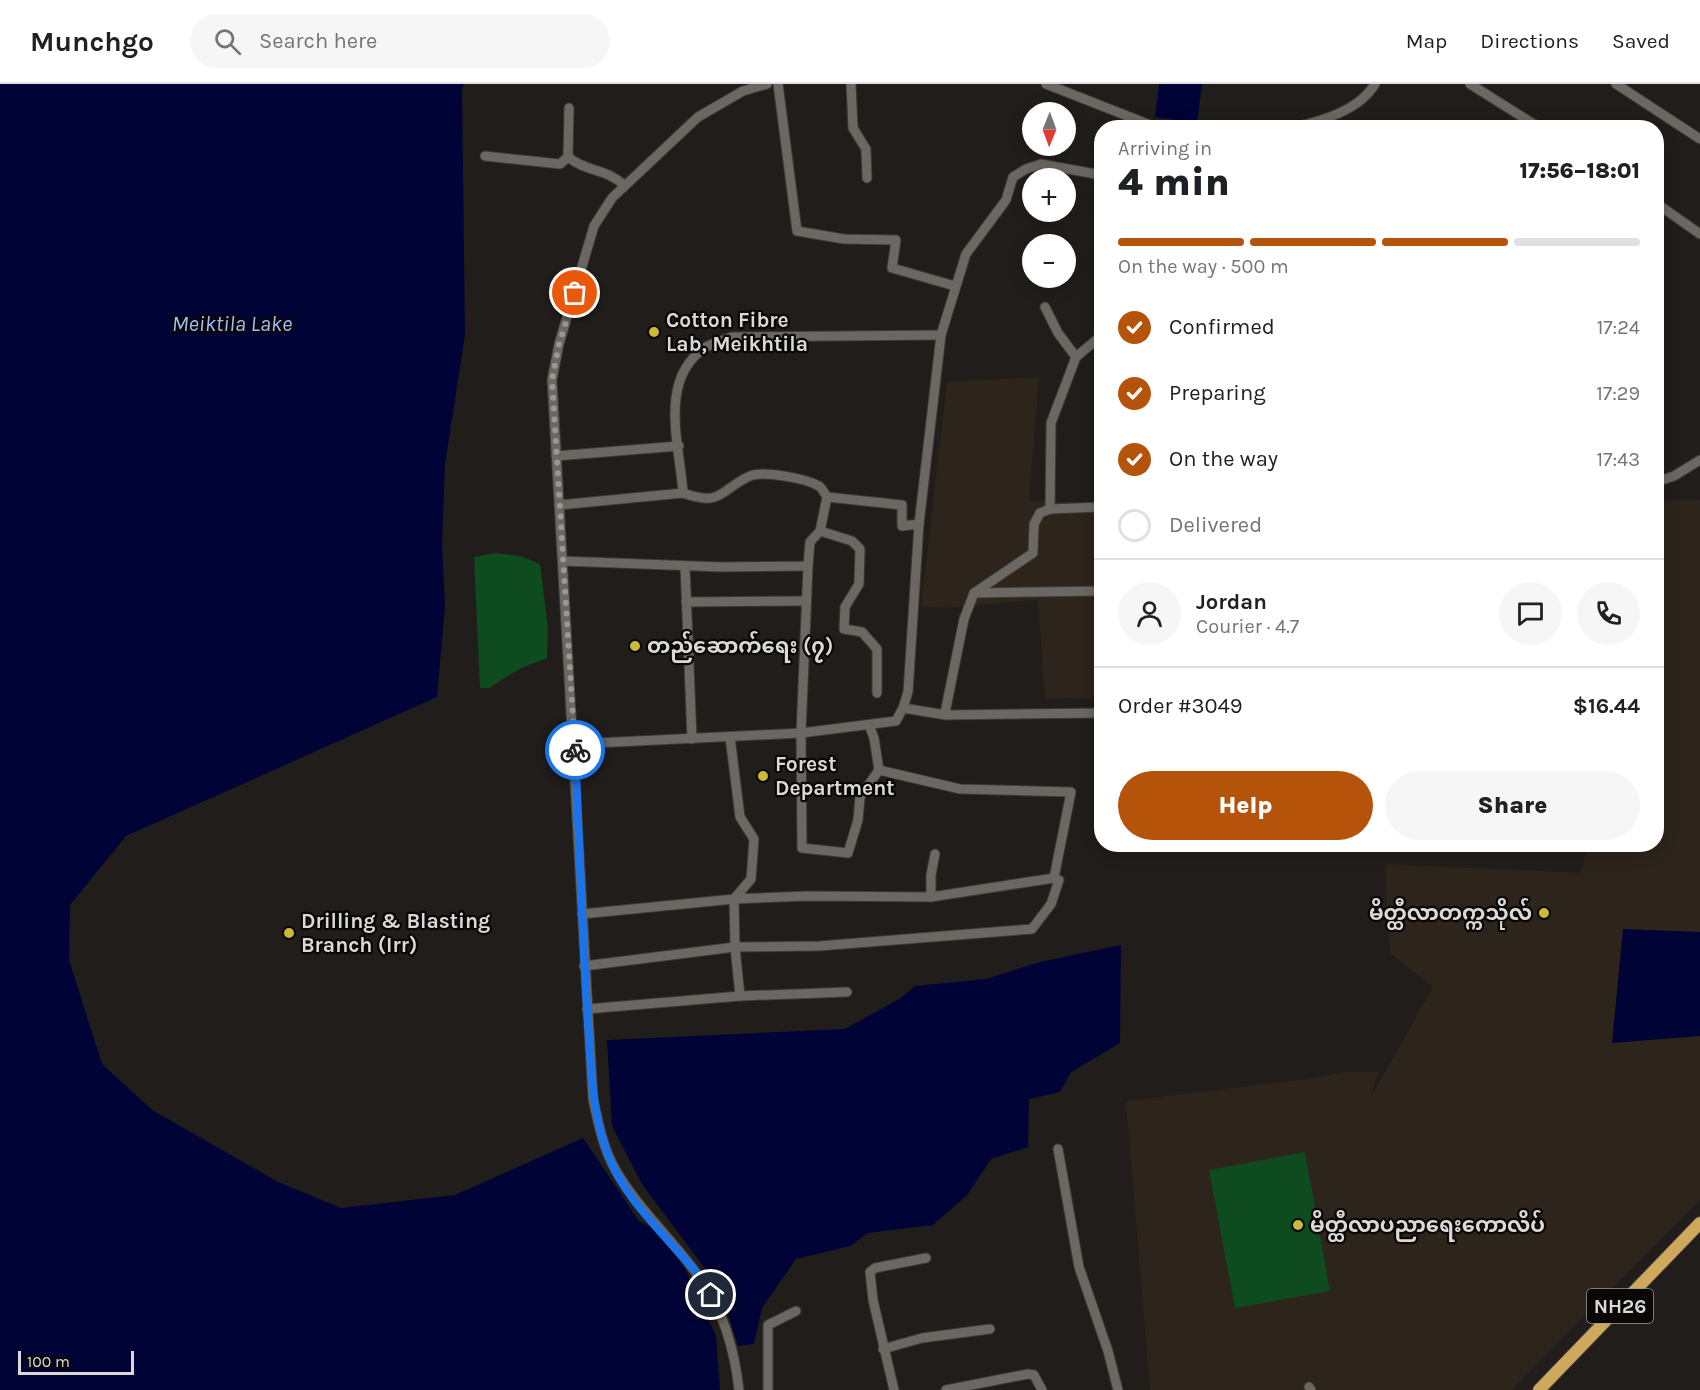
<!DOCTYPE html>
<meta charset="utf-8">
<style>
body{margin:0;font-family:Karla,"Noto Sans Myanmar",sans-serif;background:#f6f6f6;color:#202124;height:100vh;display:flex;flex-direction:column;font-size:22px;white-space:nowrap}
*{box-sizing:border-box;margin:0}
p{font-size:20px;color:#757577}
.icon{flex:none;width:33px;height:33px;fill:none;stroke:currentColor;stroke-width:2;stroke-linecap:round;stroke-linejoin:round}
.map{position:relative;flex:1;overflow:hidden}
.side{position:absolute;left:1094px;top:36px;width:570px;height:732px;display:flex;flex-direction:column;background:#fff;border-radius:24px;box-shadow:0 3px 15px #0003}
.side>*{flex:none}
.needle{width:39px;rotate:181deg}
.buttons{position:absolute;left:1022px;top:18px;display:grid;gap:12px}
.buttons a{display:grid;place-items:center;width:54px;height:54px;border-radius:50%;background:#fff;box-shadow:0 3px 15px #0003;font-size:30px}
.scale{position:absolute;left:18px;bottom:15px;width:116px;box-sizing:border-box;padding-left:6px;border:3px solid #dbd8d5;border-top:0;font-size:16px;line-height:21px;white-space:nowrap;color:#dbd8d5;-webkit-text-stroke:4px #090807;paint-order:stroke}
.pin{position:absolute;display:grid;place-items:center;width:51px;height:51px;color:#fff;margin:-26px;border:3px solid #fff;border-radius:50%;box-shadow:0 2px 6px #0007}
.courier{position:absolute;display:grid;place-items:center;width:60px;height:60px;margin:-30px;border:4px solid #1a73e8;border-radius:50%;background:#fff;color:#222;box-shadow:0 2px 8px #0007}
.overview em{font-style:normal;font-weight:800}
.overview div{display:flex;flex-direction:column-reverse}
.overview{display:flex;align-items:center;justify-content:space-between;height:102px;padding:0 24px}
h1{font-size:39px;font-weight:800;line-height:45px}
.bar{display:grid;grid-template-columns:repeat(4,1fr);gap:9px 6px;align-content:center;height:72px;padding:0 24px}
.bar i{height:8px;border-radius:4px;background:#e0e0e0}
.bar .current{background:#b45309}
.bar p{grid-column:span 4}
.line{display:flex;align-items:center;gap:15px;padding:0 24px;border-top:2px solid #e0e0e0}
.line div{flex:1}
.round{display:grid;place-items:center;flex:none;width:63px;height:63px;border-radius:32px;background:#f6f6f6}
ol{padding:0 24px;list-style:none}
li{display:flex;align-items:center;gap:18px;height:66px}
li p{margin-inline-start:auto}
li .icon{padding:6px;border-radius:50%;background:#b45309;color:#fff;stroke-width:4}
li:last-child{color:#757577}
li i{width:33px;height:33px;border:3px solid #e0e0e0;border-radius:50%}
.button{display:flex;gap:12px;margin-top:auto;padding:12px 24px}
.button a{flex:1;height:69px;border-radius:36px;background:#b45309;color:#fff;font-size:24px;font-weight:800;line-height:69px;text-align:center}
.button a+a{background:#f6f6f6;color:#202124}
header{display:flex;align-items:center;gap:36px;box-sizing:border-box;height:84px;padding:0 30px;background:#fff;border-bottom:2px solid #e0e0e0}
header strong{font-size:28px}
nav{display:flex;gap:33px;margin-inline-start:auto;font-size:21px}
.search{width:420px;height:54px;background:#f6f6f6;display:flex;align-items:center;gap:15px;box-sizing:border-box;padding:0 21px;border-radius:33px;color:#757577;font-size:22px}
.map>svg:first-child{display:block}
.built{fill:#2d251c}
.green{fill:#0e4b1e}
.water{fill:#000335}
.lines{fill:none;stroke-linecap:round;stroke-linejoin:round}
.minor-casing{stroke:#3d3a37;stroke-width:11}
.highway-casing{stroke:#3d3a37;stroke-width:14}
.minor{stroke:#6b6762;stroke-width:9}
.highway{stroke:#cea95d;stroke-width:12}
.done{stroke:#9a9794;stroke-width:6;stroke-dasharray:0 10.8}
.route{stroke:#1a73e8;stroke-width:8}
.poi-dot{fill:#ccb938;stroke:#090807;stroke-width:2}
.labels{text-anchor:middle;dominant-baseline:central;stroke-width:4.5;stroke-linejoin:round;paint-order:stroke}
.shield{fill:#090807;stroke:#9c9a97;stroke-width:1.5}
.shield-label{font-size:20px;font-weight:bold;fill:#dbd8d5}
.poi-label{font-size:21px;font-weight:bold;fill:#dbd8d5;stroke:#090807;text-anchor:start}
.water-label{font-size:22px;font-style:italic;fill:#a2befa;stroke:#090807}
</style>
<header>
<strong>Munchgo</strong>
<div class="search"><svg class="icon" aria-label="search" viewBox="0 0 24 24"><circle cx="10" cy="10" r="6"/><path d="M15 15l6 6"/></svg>Search here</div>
<nav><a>Map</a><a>Directions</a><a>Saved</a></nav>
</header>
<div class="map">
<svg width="1700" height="1306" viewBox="0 0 1700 1306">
<rect width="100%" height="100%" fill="#211d1a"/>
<g class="built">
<path d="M1039,293L1029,417L1101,419V613L1045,615L1038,516L942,524L921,522L947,298Z"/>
<path d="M1700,416V1116L1511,1306H1150L1126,1017L1316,994L1346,988H1378L1371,1013L1433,903L1390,869L1385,780L1582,789L1586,761L1656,760V417Z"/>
</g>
<g class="green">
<path d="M495,469L520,472L540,480L548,544L547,574L519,585L489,604H480L474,473Z"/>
<path d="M1305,1068L1330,1207L1235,1224L1209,1086Z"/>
</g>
<g class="water">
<path d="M0,0H464L462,6L465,251L445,380L442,459L445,523L437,613L126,752L70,821L69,876L102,980L152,1026L278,1098L341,1124L455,1111L583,1054L639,1137L656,1146L683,1180L716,1252L720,1306H0Z"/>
<path d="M1159,0H1202L1197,39L1155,33Z"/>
<path d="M1623,845L1700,848V952L1612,959Z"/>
<path d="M1121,861L1120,959L1071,988L1060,1008L1029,1015L1028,1063L991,1075L967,1111L933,1141L868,1149L850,1162L796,1175L762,1224L754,1260L738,1262L721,1206L642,1100L612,1042L607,956L845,945L901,914L915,902L986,895L1040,878Z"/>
</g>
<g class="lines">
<defs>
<g id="minor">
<path d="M778,0L797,147L844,155L896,156L892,184L955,202"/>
<path d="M851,0L853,44L866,65L867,94"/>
<path d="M1046,0L1158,44"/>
<path d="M1470,0L1540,44"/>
<path d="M1616,0L1700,55"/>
<path d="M569,24L568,73C586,88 605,84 624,101"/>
<path d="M1292,44C1321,37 1359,27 1375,0"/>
<path d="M485,72L560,80L568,73"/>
<path d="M1656,119L1700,150"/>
<path d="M1045,223L1058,249L1076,273"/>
<path d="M556,372L679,362"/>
<path d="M1656,398L1674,392L1700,376"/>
<path d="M683,409C680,362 657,295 706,263C713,259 724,256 732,253L941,251"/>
<path d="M827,413L902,421V442L919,440"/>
<path d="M559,421L683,409C723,423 719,406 750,392C763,386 807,395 819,402C822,404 825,410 827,413L820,447L852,457L860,465L859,500L845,523L844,545L862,548L877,565V609"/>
<path d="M1050,425L1051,339L1076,273L1101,252"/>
<path d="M563,477L721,483L808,482L810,458L820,447"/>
<path d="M685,482L692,655"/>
<path d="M808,482L801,649L802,764L848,769L858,736L860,713L879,686"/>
<path d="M974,509L1101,507"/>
<path d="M686,518L806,517"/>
<path d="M903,624L908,608L919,440L941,251L966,170L1006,116L1013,93L1026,85L1041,80L1101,91"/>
<path d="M945,629L964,535L974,509L1033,469L1034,440L1040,429L1050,425L1101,423"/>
<path d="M730,653L740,733L754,755L751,795L734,815L735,863L740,912"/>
<path d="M575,677L596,659L801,649L896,637L903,624L946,631L1101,629"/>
<path d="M931,813V791L935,770"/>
<path d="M582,830L734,815L808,812L931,813L1054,794"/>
<path d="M584,882L735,863L819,862L1032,845L1051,820L1059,796L1054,794L1071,708L960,705L879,686L874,654L869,641"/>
<path d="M587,925L740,912L847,908"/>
<path d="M1058,1065L1079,1183L1108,1267L1118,1306"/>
<path d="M883,1265L922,1254L990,1245"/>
<path d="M1309,1303L1311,1306"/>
<path d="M739,1306C735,1268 723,1225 700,1194C673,1156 638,1125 615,1085C603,1064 598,1038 593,1015L552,296L559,260L594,142L612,114L698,33L743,7L767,0"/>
<path d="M768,1306V1241L796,1227"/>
<path d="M894,1306L873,1216L870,1188L875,1184L926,1174"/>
<path d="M946,1306L1028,1290L1034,1291L1042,1306"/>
</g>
<path id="highway" d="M1539,1306L1700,1139"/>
</defs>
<use href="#minor" class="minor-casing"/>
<use href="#highway" class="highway-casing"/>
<use href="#minor" class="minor"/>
<use href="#highway" class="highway"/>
</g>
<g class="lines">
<path class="done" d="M575,209L559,260L552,296L575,666"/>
<path class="route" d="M575,666C579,752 582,839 587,925C591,973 590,1022 607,1068C624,1117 670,1155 702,1195L711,1211"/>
</g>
<g class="poi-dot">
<circle cx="654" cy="248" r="6"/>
<circle cx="635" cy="562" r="6"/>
<circle cx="763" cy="692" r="6"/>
<circle cx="1544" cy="829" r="6"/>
<circle cx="289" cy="849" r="6"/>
<circle cx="1298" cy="1141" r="6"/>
</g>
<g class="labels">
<rect class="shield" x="1587" y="1205" width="66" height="34" rx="4.5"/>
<g class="shield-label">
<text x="1620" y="1222">NH26</text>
</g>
<g class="poi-label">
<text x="666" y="236">Cotton Fibre<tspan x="666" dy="24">Lab, Meikhtila</tspan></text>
<text x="647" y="562">တည်ဆောက်ရေး (၇)</text>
<text x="775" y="680">Forest<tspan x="775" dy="24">Department</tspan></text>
<text x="1532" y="829" text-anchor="end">မိတ္ထီလာတက္ကသိုလ်</text>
<text x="301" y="837">Drilling &amp; Blasting<tspan x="301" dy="24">Branch (Irr)</tspan></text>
<text x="1310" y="1141">မိတ္ထီလာပညာရေးကောလိပ်</text>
</g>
<g class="water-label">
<text x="232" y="240">Meiktila Lake</text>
</g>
</g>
</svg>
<div class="buttons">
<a><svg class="needle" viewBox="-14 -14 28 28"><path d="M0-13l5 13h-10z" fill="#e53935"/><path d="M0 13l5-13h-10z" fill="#757577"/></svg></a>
<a>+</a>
<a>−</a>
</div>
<div class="scale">100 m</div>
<div class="pin" style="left:575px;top:209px;background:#ea580c"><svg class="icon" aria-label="bag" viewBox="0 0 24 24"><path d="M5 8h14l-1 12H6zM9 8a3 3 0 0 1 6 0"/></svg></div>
<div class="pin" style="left:711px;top:1211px;background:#1f2937"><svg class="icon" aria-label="home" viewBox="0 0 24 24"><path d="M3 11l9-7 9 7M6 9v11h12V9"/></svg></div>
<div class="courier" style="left:575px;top:666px"><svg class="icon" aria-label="bike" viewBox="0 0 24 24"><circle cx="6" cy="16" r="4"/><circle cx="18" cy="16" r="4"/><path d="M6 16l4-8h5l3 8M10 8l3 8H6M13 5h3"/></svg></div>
<section class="side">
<div class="overview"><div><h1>4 min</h1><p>Arriving in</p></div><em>17:56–18:01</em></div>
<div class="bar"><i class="current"></i><i class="current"></i><i class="current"></i><i></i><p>On the way · 500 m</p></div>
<ol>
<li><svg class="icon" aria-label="check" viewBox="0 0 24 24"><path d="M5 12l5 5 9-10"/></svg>Confirmed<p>17:24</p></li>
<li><svg class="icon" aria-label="check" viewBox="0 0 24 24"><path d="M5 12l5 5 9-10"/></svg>Preparing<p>17:29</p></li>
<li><svg class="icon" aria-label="check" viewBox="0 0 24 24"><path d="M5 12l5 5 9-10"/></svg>On the way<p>17:43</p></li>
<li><i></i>Delivered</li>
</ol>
<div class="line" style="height:108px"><a class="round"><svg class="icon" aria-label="person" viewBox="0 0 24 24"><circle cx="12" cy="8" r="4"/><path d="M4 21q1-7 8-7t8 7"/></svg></a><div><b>Jordan</b><p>Courier · 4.7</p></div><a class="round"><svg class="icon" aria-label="chat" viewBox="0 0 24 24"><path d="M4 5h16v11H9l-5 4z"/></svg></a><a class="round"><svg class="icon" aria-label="phone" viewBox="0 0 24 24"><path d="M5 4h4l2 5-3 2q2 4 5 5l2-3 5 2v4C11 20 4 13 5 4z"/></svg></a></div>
<div class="line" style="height:78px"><div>Order #3049</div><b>$16.44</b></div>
<div class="button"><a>Help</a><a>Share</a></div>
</section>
</div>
